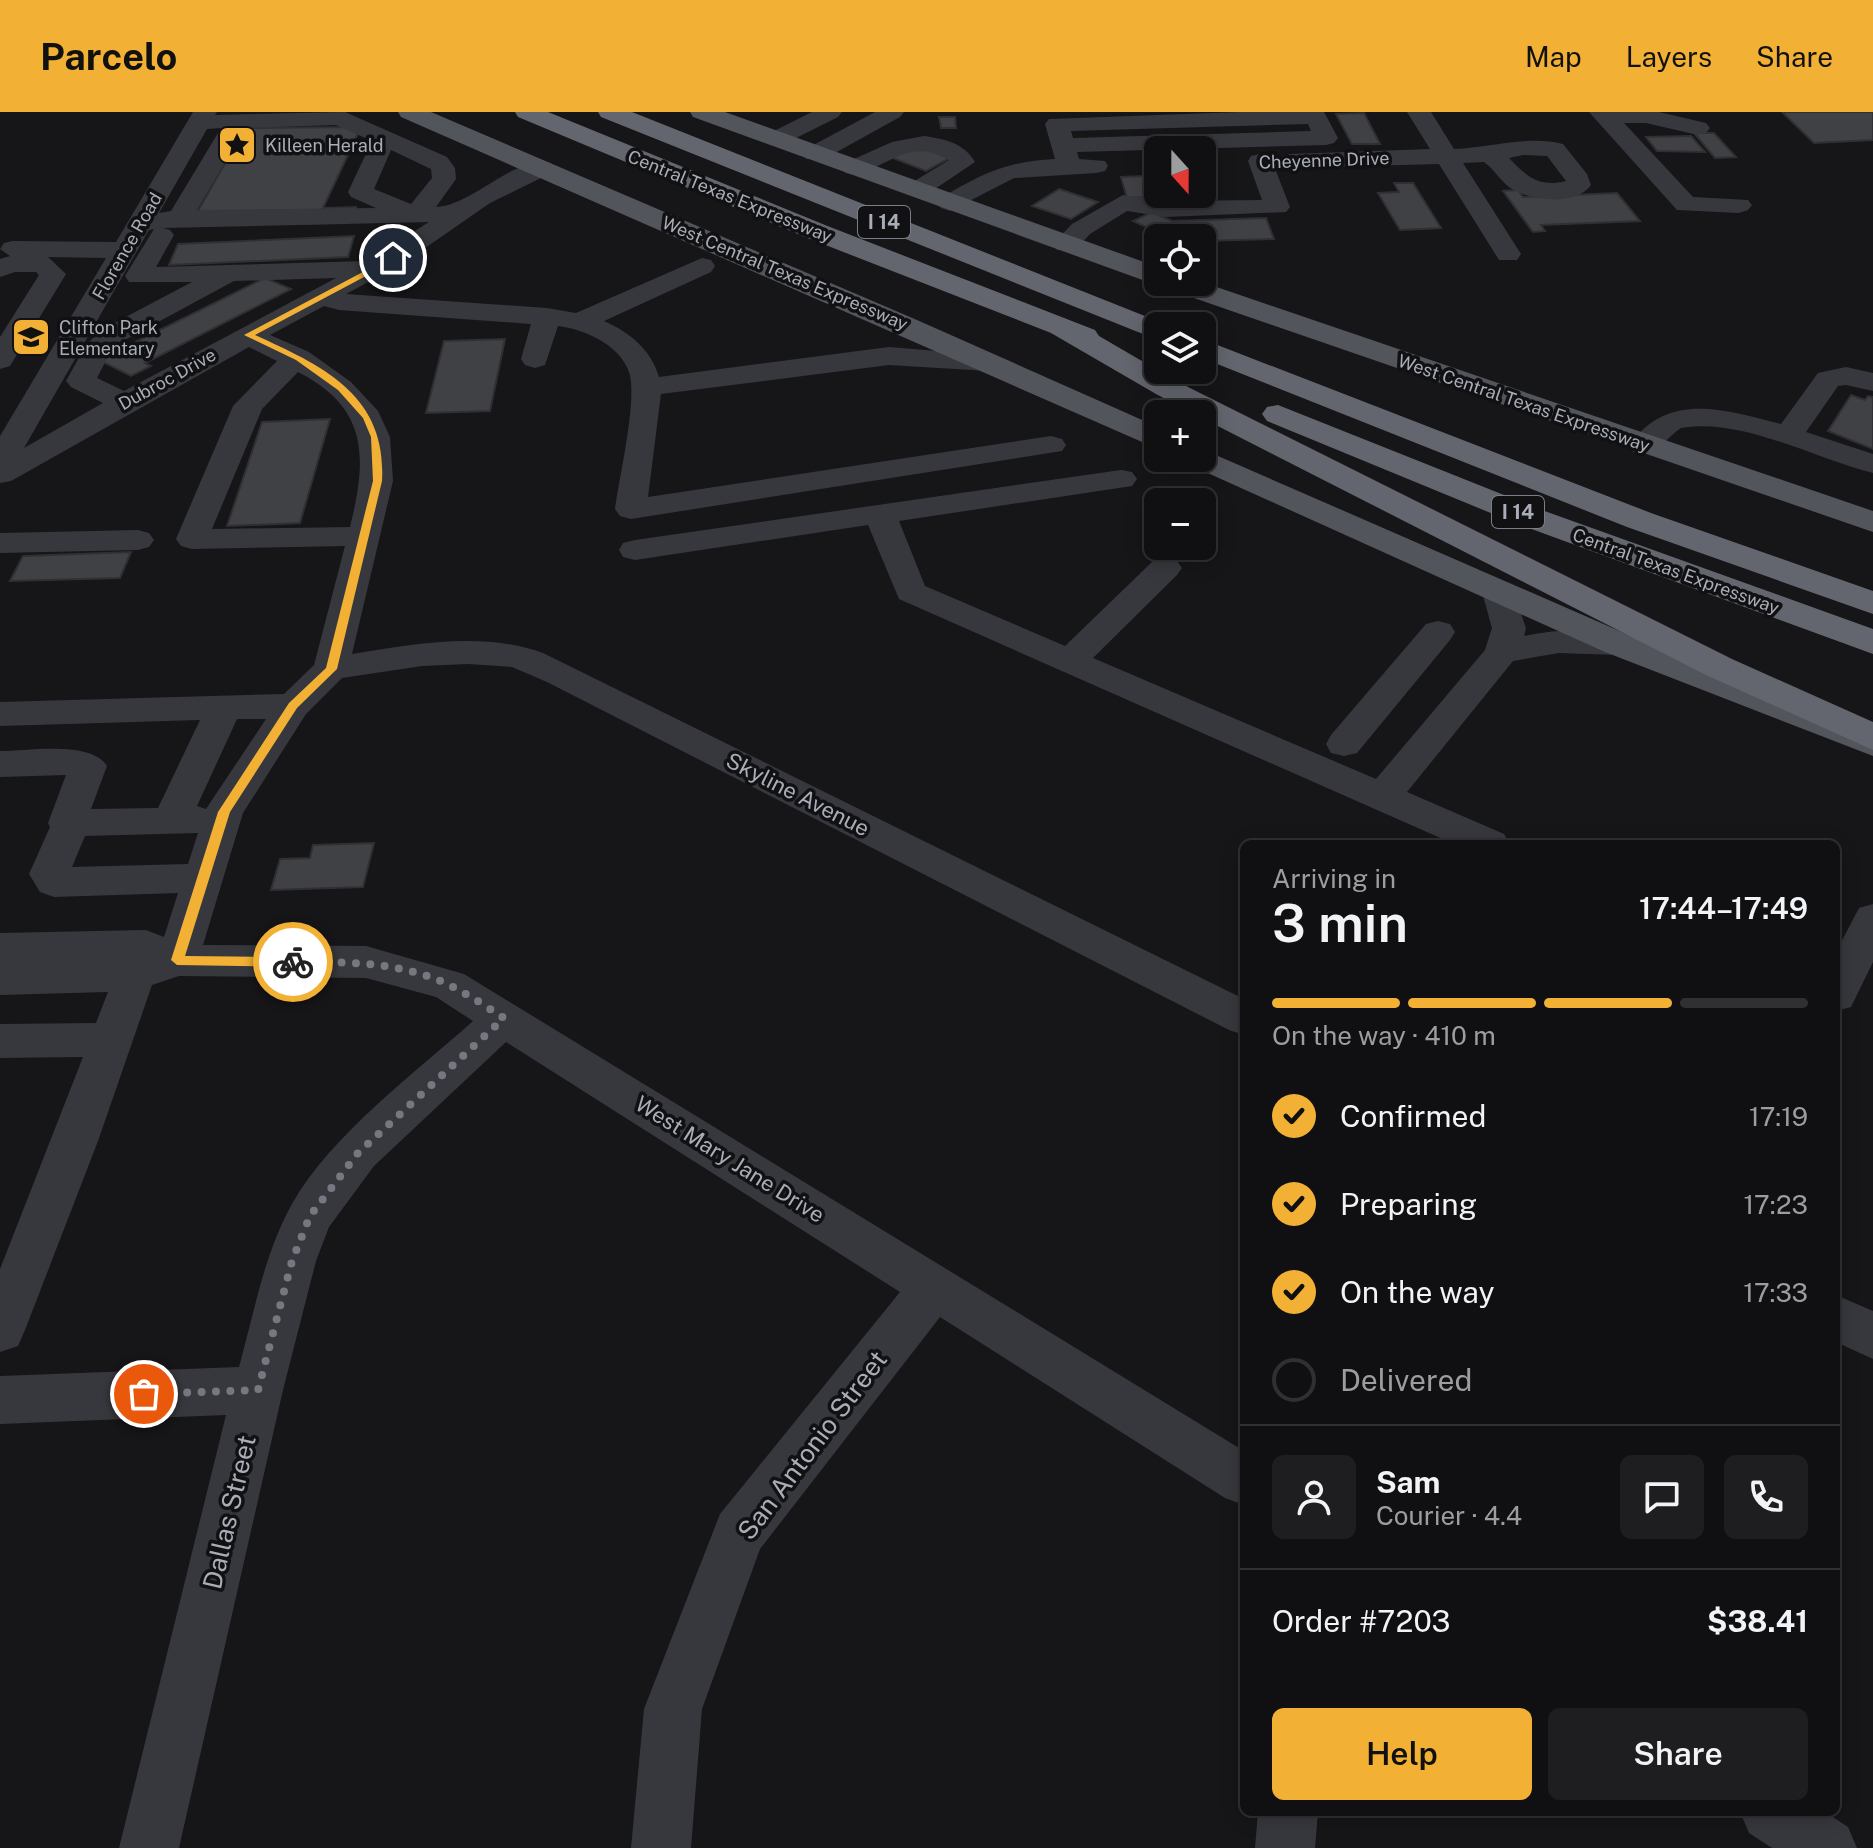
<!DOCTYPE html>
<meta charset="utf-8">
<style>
body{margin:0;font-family:"Public Sans",sans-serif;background:#1e1e20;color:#f1f3f6;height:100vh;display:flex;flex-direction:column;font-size:30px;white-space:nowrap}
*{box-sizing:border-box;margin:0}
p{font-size:26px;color:#9c9d9f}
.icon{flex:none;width:44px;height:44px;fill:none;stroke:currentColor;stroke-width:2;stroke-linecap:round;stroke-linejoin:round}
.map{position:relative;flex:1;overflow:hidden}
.details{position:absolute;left:1240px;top:728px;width:600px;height:976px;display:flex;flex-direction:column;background:#101012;border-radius:12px;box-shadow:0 4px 20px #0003,0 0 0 2px #303032}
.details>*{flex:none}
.needle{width:52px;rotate:159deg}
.fabs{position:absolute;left:1144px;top:24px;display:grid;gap:16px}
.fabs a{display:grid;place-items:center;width:72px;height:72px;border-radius:12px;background:#101012;box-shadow:0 4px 20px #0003,0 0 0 2px #303032;font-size:40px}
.pin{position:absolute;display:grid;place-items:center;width:68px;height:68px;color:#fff;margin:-34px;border:4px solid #fff;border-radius:50%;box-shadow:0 2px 8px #0007}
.courier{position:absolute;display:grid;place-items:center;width:80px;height:80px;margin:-40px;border:6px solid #f2b134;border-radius:50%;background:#fff;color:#222;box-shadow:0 2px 10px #0007}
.summary em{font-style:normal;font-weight:600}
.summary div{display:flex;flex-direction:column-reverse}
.summary{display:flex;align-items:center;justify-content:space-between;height:136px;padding:0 32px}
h1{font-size:52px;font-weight:600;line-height:60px}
.bar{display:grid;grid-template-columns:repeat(4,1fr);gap:12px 8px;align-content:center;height:96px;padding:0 32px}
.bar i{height:10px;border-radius:6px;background:#303032}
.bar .current{background:#f2b134}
.bar p{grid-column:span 4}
.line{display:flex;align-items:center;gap:20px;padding:0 32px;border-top:2px solid #303032}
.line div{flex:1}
.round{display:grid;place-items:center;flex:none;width:84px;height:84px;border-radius:12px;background:#1e1e20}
ol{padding:0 32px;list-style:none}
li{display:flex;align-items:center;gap:24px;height:88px}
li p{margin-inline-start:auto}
li .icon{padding:8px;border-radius:50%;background:#f2b134;color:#111;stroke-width:4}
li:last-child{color:#9c9d9f}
li i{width:44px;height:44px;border:4px solid #303032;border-radius:50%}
.primary-button{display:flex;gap:16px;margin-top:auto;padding:16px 32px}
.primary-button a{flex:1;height:92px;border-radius:12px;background:#f2b134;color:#111;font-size:32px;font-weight:600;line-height:92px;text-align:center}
.primary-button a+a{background:#1e1e20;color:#f1f3f6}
header{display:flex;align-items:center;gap:48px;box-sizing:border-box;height:112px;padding:0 40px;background:#f2b134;color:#111}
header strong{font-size:38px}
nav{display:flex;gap:44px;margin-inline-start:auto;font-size:28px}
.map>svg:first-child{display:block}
.building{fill:#404145;stroke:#303034;stroke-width:2}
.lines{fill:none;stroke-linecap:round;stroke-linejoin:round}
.minor{fill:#37383d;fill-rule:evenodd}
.major{fill:#53555c;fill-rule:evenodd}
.highway{fill:#63666e;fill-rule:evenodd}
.route{fill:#f2b134}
.done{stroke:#757880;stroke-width:8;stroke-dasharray:0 14.4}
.labels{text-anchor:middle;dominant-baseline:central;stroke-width:7;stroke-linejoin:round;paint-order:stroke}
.far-poi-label{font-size:18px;fill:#a8adb8;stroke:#111113;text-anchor:start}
.far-street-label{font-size:18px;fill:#a8adb8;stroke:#111113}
.shield{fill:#111113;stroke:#7b7e86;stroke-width:2}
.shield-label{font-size:20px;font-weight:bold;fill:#a8adb8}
.street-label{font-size:22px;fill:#a8adb8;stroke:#111113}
.near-street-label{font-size:26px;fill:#a8adb8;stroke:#111113}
</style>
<header>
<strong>Parcelo</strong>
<nav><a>Map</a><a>Layers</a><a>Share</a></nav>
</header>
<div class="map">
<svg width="1873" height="1736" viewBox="0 0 1873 1736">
<rect width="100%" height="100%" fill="#161618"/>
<g class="building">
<path d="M1782,0H1873V28L1814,31Z"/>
<path d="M1364,1L1380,32H1352L1336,2Z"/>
<path d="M939,5H955L956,16H941Z"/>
<path d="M361,15L323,96L356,95L349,111L190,113L245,16Z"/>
<path d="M1694,21H1714L1736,45L1715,46Z"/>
<path d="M1691,24L1705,40L1657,39L1646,25Z"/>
<path d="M914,33L950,46L926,59L890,45Z"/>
<path d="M1144,64L1151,85L1127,86L1121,65Z"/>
<path d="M1394,71H1413L1441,116L1400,118L1378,81L1399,80Z"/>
<path d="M1059,77L1098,90L1071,107L1032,94Z"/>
<path d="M1518,78L1523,85L1617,81L1640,109L1541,113L1545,119L1533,120L1503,79Z"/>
<path d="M1152,100L1172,109L1266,106L1274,127L1202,129V126H1170L1133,109Z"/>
<path d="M354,124L348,145L169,153L178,132Z"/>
<path d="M265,166L291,177L145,251L151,254L131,264L99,248Z"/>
<path d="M505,227L490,299L426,301L444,229Z"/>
<path d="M1851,283L1865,288L1868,284L1873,285V337L1828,319Z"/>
<path d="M330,307L300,411L227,414L262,310Z"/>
<path d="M131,440L120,466L10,469L23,444Z"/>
<path d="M374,731L363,775L271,778L280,747L310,746L313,733Z"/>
</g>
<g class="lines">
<g class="minor">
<path d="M193,0H217L215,3L345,0L447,45L455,56L456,67L436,95C472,94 516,42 551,51L554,56L551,61L490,91L402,152L346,182L547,196L576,201L702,146L711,148L715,154L711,160L604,209C629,220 651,237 659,265L889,235L998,244L1002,250L998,256L988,259L889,253L661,282L648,385L1051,324L1062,327L1066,333L1062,339L631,407L620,404L615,397C619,366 638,286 629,260C620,233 584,217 558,214L545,253L535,256L525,253L521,247L531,212L339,198L324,194L270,223L309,240L351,270L378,299L390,325L393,369L352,542C414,532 482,519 543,541L1244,887V923L1229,918L547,570L512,555L468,552L422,554L342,566L306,602L243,701L203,833L366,834L464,862L1244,1339V1393L1225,1386L940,1205L760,1437L702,1597L691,1736H631L644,1597L720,1402L900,1180L506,930L374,1054L329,1115L316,1149L283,1278L179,1736H119L226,1303L0,1312V1264L239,1255C254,1201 264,1142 292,1092C330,1024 415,961 473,909L436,885L366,866L179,864L152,873L98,1029L25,1218L18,1234L0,1240V1157L83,945L0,946V912L96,911L108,880L0,883V821L146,818L164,825L178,781L54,785L40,780L29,762L50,715L48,711L66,663L0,665V639C28,639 91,628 107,654L91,697L158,696L200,608L0,614V590L284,582L314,553L345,434L192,437L181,434L176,427L233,294L277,249L249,235L11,369L0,371V324L106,146L48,145L66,162L10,254L0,257V225L39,163L36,160H15L0,165V147L10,144L0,137L4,131L13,129L116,130ZM336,13L372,29L348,80L351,85L376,96L197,98L245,16ZM221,16L171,99L159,101L207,17ZM391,38L431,57L432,66L411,92L374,77ZM429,110L367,149L156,155L174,123L170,118L163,116ZM154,117L125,164L129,170H192L101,218L86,233L66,269L71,275L103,291L24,336L149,118ZM336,166L124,279L97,266L112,237L121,230L234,169ZM298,260C369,296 367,346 350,415L212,417L262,297ZM237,607H266L206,697L197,694ZM198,721L188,752L72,755L85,724Z"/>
<path d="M812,0H842L838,5L784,32H768L764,27L768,22Z"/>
<path d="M875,0H904L900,5L824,47H806L803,42L806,37Z"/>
<path d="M1241,0H1324L1338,26L1334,31L1326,33L1077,40L1079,47L1105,49L1108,54L1105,59L1096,61L1014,66L950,99L941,96L937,91L941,86C981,62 1007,49 1055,47L1045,12L1049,7ZM1308,12L1311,19L1073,26L1071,19Z"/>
<path d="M1407,0H1431L1454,37C1490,36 1527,23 1563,32L1587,62L1591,73C1577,94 1531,89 1512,77C1501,70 1495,58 1484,50L1463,51L1521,142L1517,148H1499L1439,52L1291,56L1282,54L1279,49L1282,44L1291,42L1430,37ZM1523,43L1547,44L1566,69C1539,76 1526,64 1509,46Z"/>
<path d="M1589,0H1659L1706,11L1710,16L1706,21L1698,23L1646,11H1624L1693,85L1748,88L1752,93L1748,98L1739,101L1677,98Z"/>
<path d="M924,24C945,27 964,31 975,50L926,83H908L905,78L908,73L949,48C908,25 891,54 854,63L845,61L842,56L845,51L892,30Z"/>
<path d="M1260,42L1269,44L1272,49L1290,95L1286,100L1166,105L1127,99L1090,122L1075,138H1057L1053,132L1072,112L1123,83L1166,89L1262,88L1248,49L1251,44Z"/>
<path d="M1846,255L1873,261V279L1846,273L1838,274L1806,320L1873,342V361C1815,347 1742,305 1681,316C1663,328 1657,346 1633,340L1629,334C1667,278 1726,298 1781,312L1818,261Z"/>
<path d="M1121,358L1132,360L1137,367L1132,374L899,409L925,474L1065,534L1153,449L1165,446L1177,449L1182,456L1177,463L1093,546L1376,667L1485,538L1492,516L1482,480L1487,473L1499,470L1511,473L1526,516L1524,524C1558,517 1597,515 1630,524L1635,532L1630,540L1618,543L1559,541L1513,549L1407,680L1504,722L1510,732H1454L899,487L868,413L635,448L623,445L619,438L623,431L635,428Z"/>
<path d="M138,418L149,421L154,428L149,435L138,438L0,441V421Z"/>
<path d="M1438,509L1450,512L1455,520L1450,528L1357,641L1344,644L1331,641L1326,632L1331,623L1426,512Z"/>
<path d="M1873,792V850L1851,895L1836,899V840L1859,796Z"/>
<path d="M1836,1183L1873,1199V1247L1836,1230Z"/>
<path d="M1258,1700H1318L1315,1736H1255Z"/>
<path d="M1740,1700H1825L1848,1715L1857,1736H1772L1749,1721Z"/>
</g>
<g class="major">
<path d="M398,0H431L917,208L1158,315V337L401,5Z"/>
<path d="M690,0H725L1158,155V170H1202L1873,399V420L1165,176L1162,171L1148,170L693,5Z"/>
<path d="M1202,337L1631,524L1873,617V644L1605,540L1190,353L1185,346H1202Z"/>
</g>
<g class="highway">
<path d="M515,0H548L825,113L1095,218L1099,224L1178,270L1732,547L1873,610V638L1706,563L1202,306V302H1194L1156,282L1051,221L805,125L518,5Z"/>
<path d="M598,0H632L1170,214H1158V227L1148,224L601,5Z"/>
<path d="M1202,227L1651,401L1873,479V502L1627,415L1202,246Z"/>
<path d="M1278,293L1539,397L1873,517V542L1515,411L1267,309L1262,302L1267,295Z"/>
</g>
</g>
<path class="route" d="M393,144L396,148L255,223C323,254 387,283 382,369L337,557L297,596L230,700L185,844L293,845L299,850L293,855L177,853L171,848L218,700L289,591L326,556L373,369L371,325L363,306L338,278L296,248L244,223Z"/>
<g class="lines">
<path class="done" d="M144,1282L258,1278L292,1149L310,1104L358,1041L504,906C487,895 469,883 451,874C402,849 346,850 293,850"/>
</g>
<defs>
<symbol id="sight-square" viewBox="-11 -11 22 22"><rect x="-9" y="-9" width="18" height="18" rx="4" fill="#f2b134" stroke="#111113"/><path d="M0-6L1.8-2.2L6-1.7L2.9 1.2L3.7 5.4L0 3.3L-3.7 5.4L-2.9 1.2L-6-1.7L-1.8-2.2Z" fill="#111"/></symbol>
<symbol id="school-square" viewBox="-11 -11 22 22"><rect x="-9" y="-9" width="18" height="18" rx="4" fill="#f2b134" stroke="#111113"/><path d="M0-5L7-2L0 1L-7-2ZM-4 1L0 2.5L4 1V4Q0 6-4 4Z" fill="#111"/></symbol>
</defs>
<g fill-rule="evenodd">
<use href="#sight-square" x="215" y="11" width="44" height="44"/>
<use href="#school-square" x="9" y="203" width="44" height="44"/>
</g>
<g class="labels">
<g class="far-poi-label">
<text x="265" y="33">Killeen Herald</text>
<text x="59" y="215">Clifton Park<tspan x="59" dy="21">Elementary</tspan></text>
</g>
<g class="far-street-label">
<text transform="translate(1324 48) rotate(-2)">Cheyenne Drive</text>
<text transform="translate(730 84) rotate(22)">Central Texas Expressway</text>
<text transform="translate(127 134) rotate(-60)">Florence Road</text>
<text transform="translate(785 161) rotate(23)">West Central Texas Expressway</text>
<text transform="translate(167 267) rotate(-29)">Dubroc Drive</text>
<text transform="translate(1524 291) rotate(19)">West Central Texas Expressway</text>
<text transform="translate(1676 459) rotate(20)">Central Texas Expressway</text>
</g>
<g class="shield">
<rect x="858" y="94" width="52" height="32" rx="6"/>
<rect x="1492" y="384" width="52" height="32" rx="6"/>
</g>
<g class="shield-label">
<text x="884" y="110">I 14</text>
<text x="1518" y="400">I 14</text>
</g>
<g class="street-label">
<text transform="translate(798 682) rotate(27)">Skyline Avenue</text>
<text transform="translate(730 1047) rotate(32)">West Mary Jane Drive</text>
</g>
<g class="near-street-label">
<text transform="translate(812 1333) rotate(-53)">San Antonio Street</text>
<text transform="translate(229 1400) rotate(-77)">Dallas Street</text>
</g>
</g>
</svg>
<div class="fabs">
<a><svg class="needle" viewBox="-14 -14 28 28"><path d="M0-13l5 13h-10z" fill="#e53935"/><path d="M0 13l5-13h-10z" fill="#9c9d9f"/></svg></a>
<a><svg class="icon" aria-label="locate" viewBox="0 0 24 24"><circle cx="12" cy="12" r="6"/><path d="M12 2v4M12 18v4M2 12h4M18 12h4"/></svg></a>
<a><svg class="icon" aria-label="layers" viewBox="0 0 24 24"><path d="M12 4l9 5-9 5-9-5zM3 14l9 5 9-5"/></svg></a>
<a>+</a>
<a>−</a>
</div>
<div class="pin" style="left:144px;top:1282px;background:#ea580c"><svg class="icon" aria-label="bag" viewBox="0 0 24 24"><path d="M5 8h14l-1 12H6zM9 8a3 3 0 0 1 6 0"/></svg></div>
<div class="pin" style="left:393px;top:146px;background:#1f2937"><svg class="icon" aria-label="home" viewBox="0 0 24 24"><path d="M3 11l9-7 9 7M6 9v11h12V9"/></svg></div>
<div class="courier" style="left:293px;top:850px"><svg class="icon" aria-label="bike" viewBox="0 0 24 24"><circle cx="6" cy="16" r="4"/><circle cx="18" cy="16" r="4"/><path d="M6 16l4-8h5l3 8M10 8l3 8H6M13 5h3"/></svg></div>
<section class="details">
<div class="summary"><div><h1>3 min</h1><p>Arriving in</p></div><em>17:44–17:49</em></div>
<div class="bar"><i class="current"></i><i class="current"></i><i class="current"></i><i></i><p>On the way · 410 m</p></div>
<ol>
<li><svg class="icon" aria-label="check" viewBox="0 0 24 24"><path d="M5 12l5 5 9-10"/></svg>Confirmed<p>17:19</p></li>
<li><svg class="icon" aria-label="check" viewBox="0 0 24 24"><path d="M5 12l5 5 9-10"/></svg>Preparing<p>17:23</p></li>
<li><svg class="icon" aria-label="check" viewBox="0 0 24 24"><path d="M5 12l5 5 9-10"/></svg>On the way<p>17:33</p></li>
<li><i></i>Delivered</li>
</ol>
<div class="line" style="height:144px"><a class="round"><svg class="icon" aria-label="person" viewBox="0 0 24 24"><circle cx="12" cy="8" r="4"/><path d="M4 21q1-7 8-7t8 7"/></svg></a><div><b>Sam</b><p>Courier · 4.4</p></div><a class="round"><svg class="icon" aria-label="chat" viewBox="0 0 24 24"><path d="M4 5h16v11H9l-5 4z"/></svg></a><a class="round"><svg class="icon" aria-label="phone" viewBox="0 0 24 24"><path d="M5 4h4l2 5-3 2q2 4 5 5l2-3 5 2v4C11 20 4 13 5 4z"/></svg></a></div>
<div class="line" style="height:104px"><div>Order #7203</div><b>$38.41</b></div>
<div class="primary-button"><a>Help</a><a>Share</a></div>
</section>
</div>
